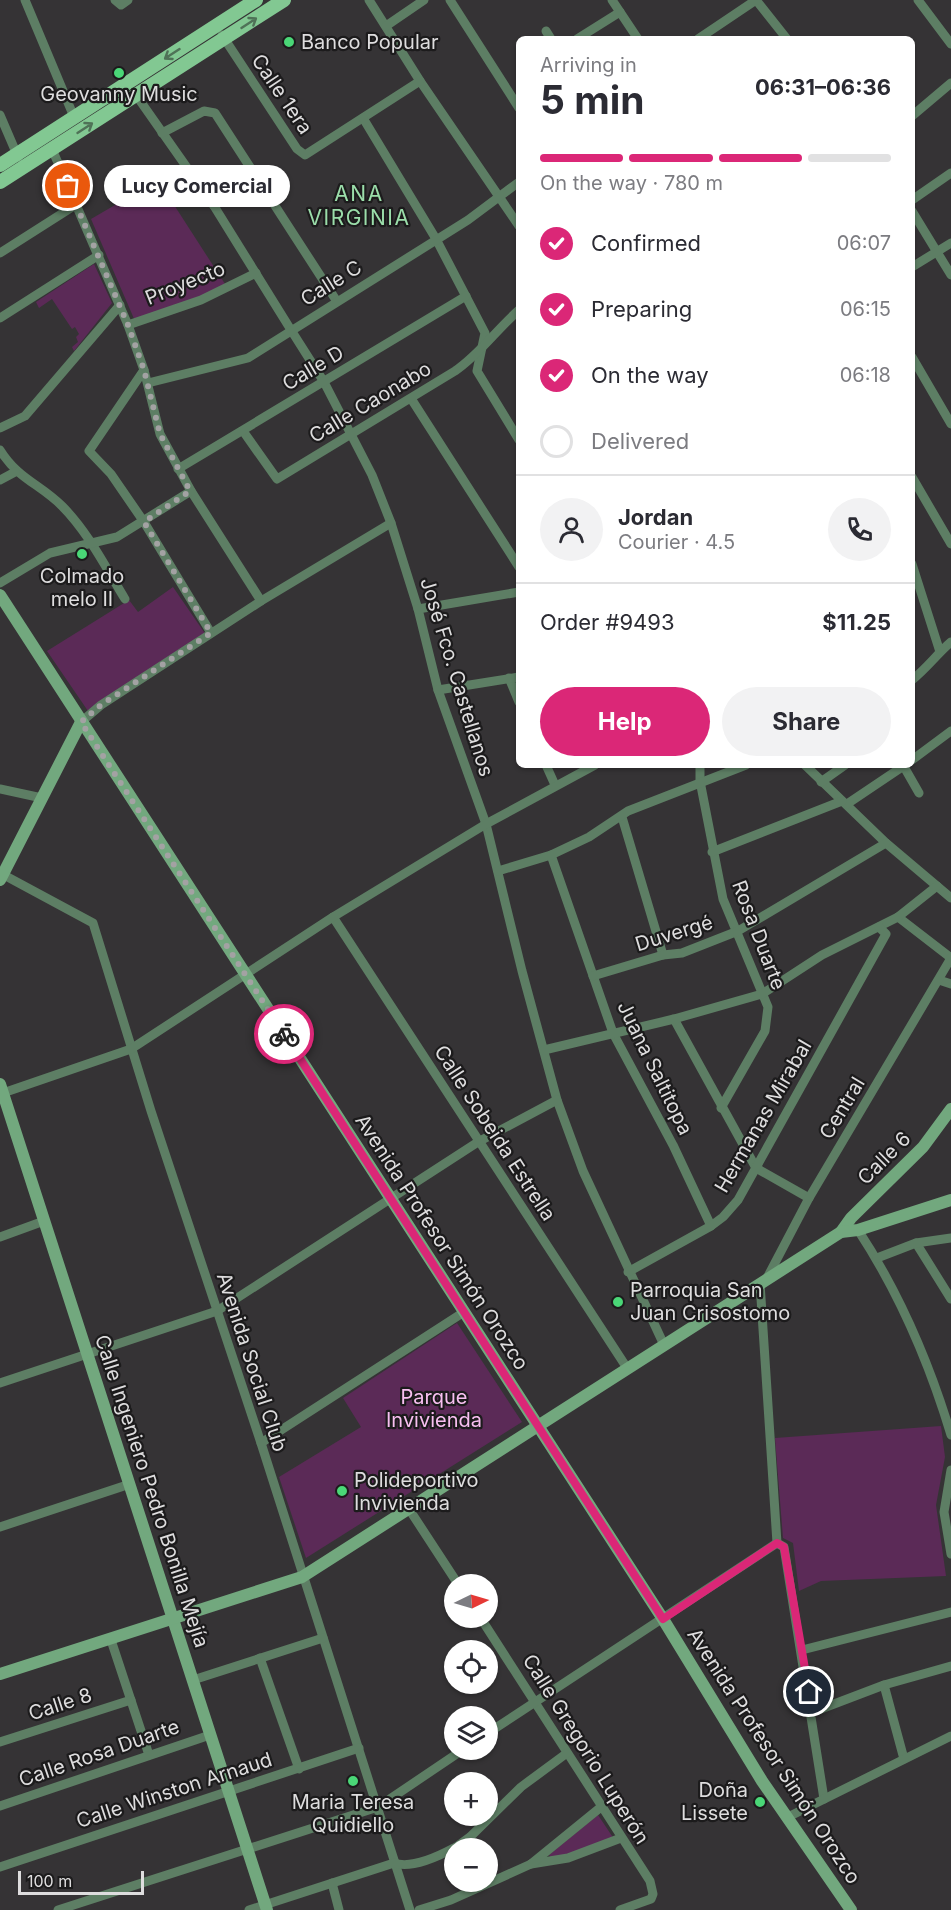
<!DOCTYPE html>
<meta charset="utf-8">
<style>
body{margin:0;font-family:Inter,sans-serif;background:#f2f2f3;color:#2b2b33;height:100vh;display:flex;flex-direction:column;font-size:22px;white-space:nowrap}
*{box-sizing:border-box;margin:0}
p{font-size:20px;color:#7c7c81}
.icon{flex:none;width:33px;height:33px;fill:none;stroke:currentColor;stroke-width:2;stroke-linecap:round;stroke-linejoin:round}
.map{position:relative;flex:1;overflow:hidden}
.sheet{position:absolute;left:516px;top:36px;width:399px;height:732px;display:flex;flex-direction:column;background:#fff;border-radius:9px;box-shadow:0 2px 4px #0004}
.sheet>*{flex:none}
.needle{width:39px;rotate:85deg}
.tools{position:absolute;left:444px;top:1574px;display:grid;gap:12px}
.tools a{display:grid;place-items:center;width:54px;height:54px;border-radius:50%;background:#fff;box-shadow:0 2px 4px #0004;font-size:30px}
.scale{position:absolute;left:18px;bottom:15px;width:126px;box-sizing:border-box;padding-left:6px;border:3px solid #deddde;border-top:0;font-size:16px;line-height:21px;white-space:nowrap;color:#deddde;-webkit-text-stroke:4px #1c1b1c;paint-order:stroke}
.pin{position:absolute;display:grid;place-items:center;width:51px;height:51px;color:#fff;margin:-26px;border:3px solid #fff;border-radius:50%;box-shadow:0 2px 6px #0007}
.courier{position:absolute;display:grid;place-items:center;width:60px;height:60px;margin:-30px;border:4px solid #db2777;border-radius:50%;background:#fff;color:#222;box-shadow:0 2px 8px #0007}
.bubble{position:absolute;height:42px;border-radius:21px;background:#fff;box-shadow:0 2px 4px #0004;font-size:20px;font-weight:700;line-height:42px;text-align:center}
.overview em{font-style:normal;font-weight:700}
.overview div{display:flex;flex-direction:column-reverse}
.overview{display:flex;align-items:center;justify-content:space-between;height:102px;padding:0 24px}
h1{font-size:39px;font-weight:700;line-height:45px}
.bar{display:grid;grid-template-columns:repeat(4,1fr);gap:9px 6px;align-content:center;height:72px;padding:0 24px}
.bar i{height:8px;border-radius:4px;background:#e1e1e2}
.bar .on{background:#db2777}
.bar p{grid-column:span 4}
.line{display:flex;align-items:center;gap:15px;padding:0 24px;border-top:2px solid #e1e1e2}
.line div{flex:1}
.round{display:grid;place-items:center;flex:none;width:63px;height:63px;border-radius:32px;background:#f2f2f3}
ol{padding:0 24px;list-style:none}
li{display:flex;align-items:center;gap:18px;height:66px}
li p{margin-inline-start:auto}
li .icon{padding:6px;border-radius:50%;background:#db2777;color:#fff;stroke-width:4}
li:last-child{color:#7c7c81}
li i{width:33px;height:33px;border:3px solid #e1e1e2;border-radius:50%}
.cta{display:flex;gap:12px;margin-top:auto;padding:12px 24px}
.cta a{flex:1;height:69px;border-radius:36px;background:#db2777;color:#fff;font-size:24px;font-weight:700;line-height:69px;text-align:center}
.cta a+a{background:#f2f2f3;color:#2b2b33}
.map>svg:first-child{display:block}
.green{fill:#5b2a57}
.lines{fill:none;stroke-linecap:round;stroke-linejoin:round}
.street{stroke:#5d7e64;stroke-width:9}
.secondary{stroke:#72a87e;stroke-width:12}
.primary{stroke:#82c892;stroke-width:14}
.oneway{stroke:#4f7257}
.done{stroke:#a3a2a3;stroke-width:6;stroke-dasharray:0 10.8}
.route{stroke:#db2777;stroke-width:8}
.poi-dot{fill:#4ad777;stroke:#1c1b1c;stroke-width:2}
.labels{text-anchor:middle;dominant-baseline:central;stroke-width:4.5;stroke-linejoin:round;paint-order:stroke}
.poi-label{font-size:20px;fill:#deddde;stroke:#1c1b1c;text-anchor:start}
.street-label{font-size:20px;fill:#deddde;stroke:#1c1b1c}
.park-label{font-size:20px;fill:#f8bff1;stroke:#1c1b1c}
.neighbourhood-label{font-size:21px;letter-spacing:1.5px;fill:#9bdeaa;stroke:#1c1b1c}
</style>
<div class="map">
<svg width="951" height="1910" viewBox="0 0 951 1910">
<rect width="100%" height="100%" fill="#353335"/>
<g class="green">
<path d="M158,180L225,284L201,296L135,321L91,219Z"/>
<path d="M94,264L112,303L74,351L72,347L78,342L76,337L79,334L75,327L72,329L52,299L39,308L36,302Z"/>
<path d="M173,587L206,635L88,711L47,651L129,600L138,612Z"/>
<path d="M457,1323L522,1422L306,1558L279,1477L361,1427L343,1398Z"/>
<path d="M941,1426L945,1457L936,1505L946,1576L821,1581L799,1591L793,1543L783,1538L775,1438Z"/>
<path d="M598,1815L614,1839L553,1860L549,1855Z"/>
</g>
<g class="lines">
<g class="street">
<path d="M25,0L74,117"/>
<path d="M115,0L121,5L128,0"/>
<path d="M369,0L420,81L519,226"/>
<path d="M450,0L519,108"/>
<path d="M612,0L638,39"/>
<path d="M756,0L787,39"/>
<path d="M918,0L951,44"/>
<path d="M386,26L424,0"/>
<path d="M546,31L551,39"/>
<path d="M222,35L297,149L305,155L420,81"/>
<path d="M577,39L620,12"/>
<path d="M698,39L756,0"/>
<path d="M136,95L214,206L291,330L324,382L372,475L391,523L418,609L438,690L486,824L522,971L557,1100L583,1171L664,1345"/>
<path d="M0,115L18,157"/>
<path d="M912,116L951,83"/>
<path d="M363,118L436,239L485,333L477,371L519,440"/>
<path d="M162,133L204,111L215,113L336,300"/>
<path d="M52,149L128,325L144,370L160,434L191,491L261,601"/>
<path d="M912,200L951,173"/>
<path d="M214,206L256,177"/>
<path d="M912,211L951,275"/>
<path d="M0,253L77,204"/>
<path d="M912,267L951,243"/>
<path d="M0,318L99,255"/>
<path d="M128,325L201,300L256,273"/>
<path d="M912,357L951,424"/>
<path d="M144,370L89,451L111,474L144,522L211,633"/>
<path d="M148,383L248,358L468,220L519,182"/>
<path d="M412,400L519,567"/>
<path d="M0,428L25,416L120,305"/>
<path d="M243,431L277,479L455,371C480,354 496,330 519,310"/>
<path d="M0,450C18,479 40,484 62,506C88,532 106,568 125,599"/>
<path d="M178,469L466,296"/>
<path d="M912,477L951,544"/>
<path d="M0,480L15,472"/>
<path d="M912,564L940,652"/>
<path d="M0,583L50,553L117,537L191,491"/>
<path d="M418,609L519,592"/>
<path d="M509,678L519,702"/>
<path d="M912,680C927,668 937,654 951,642"/>
<path d="M438,690L519,677"/>
<path d="M81,722L101,705L261,601L391,523"/>
<path d="M912,760L951,731"/>
<path d="M546,765L555,785"/>
<path d="M700,765V781L723,899L768,1007L765,1031L721,1108"/>
<path d="M805,765L886,843L951,898"/>
<path d="M903,765L919,793"/>
<path d="M821,782L845,765"/>
<path d="M0,789L42,798"/>
<path d="M847,804L905,765"/>
<path d="M622,817L663,955"/>
<path d="M712,852L842,801"/>
<path d="M551,855L613,1033L673,1145L711,1226"/>
<path d="M498,871L551,855L589,837L628,811L746,765"/>
<path d="M0,873L93,923L151,1111L261,1443L410,1910"/>
<path d="M333,917L627,1368"/>
<path d="M898,917L951,958"/>
<path d="M593,976L663,955L682,953L738,931L886,843"/>
<path d="M939,980L951,984"/>
<path d="M674,1019L756,1168L809,1198"/>
<path d="M544,1050L674,1019L762,994L822,955L898,917L937,886"/>
<path d="M0,1094L131,1049L333,917L486,824L595,765"/>
<path d="M858,1230C900,1294 929,1362 951,1435"/>
<path d="M0,1237L44,1221"/>
<path d="M916,1243L951,1299"/>
<path d="M877,1258L916,1243L951,1238"/>
<path d="M628,1272L711,1226L723,1217L738,1200L886,934L879,927"/>
<path d="M767,1278L809,1198L951,958"/>
<path d="M760,1283L777,1543L784,1547L824,1799"/>
<path d="M0,1383L217,1311L478,1142L557,1100"/>
<path d="M261,1443L464,1312"/>
<path d="M951,1470L944,1512L951,1554"/>
<path d="M409,1509L458,1584"/>
<path d="M0,1527L130,1484"/>
<path d="M480,1617L650,1881L653,1894L651,1899L620,1910"/>
<path d="M111,1640L149,1755"/>
<path d="M802,1650L951,1612"/>
<path d="M260,1658L299,1769"/>
<path d="M193,1680L323,1638"/>
<path d="M884,1685L904,1759"/>
<path d="M813,1712L884,1685L951,1666"/>
<path d="M488,1733L777,1543"/>
<path d="M0,1742L131,1700"/>
<path d="M0,1806L210,1735"/>
<path d="M788,1817L951,1736"/>
<path d="M455,1848L470,1837L521,1787L567,1753"/>
<path d="M531,1864L568,1858L621,1838"/>
<path d="M0,1867L359,1748"/>
<path d="M332,1883L339,1910"/>
<path d="M58,1910L378,1807L464,1749"/>
<path d="M249,1910L394,1863C411,1869 439,1856 454,1848"/>
<path d="M419,1910L451,1900L531,1864L601,1807"/>
</g>
<g class="secondary">
<path d="M0,595L663,1619L762,1781L851,1910"/>
<path d="M0,880L81,722"/>
<path d="M0,1084L267,1910"/>
<path d="M841,1232L851,1218L923,1147L951,1109"/>
<path d="M0,1674L302,1577L841,1232L858,1230L951,1200"/>
</g>
<g class="primary">
<path d="M0,165L256,0"/>
<path d="M0,182L284,0"/>
</g>
</g>
<defs><path id="oneway-shaft" d="M-6 0H5M1.5-3L5.5 0L1.5 3" fill="none" stroke-width="1.6" stroke-linecap="round" stroke-linejoin="round" transform="scale(1.5)"/></defs>
<g class="oneway">
<use href="#oneway-shaft" transform="translate(249 23) rotate(-33)"/>
<use href="#oneway-shaft" transform="translate(172 54) rotate(147)"/>
<use href="#oneway-shaft" transform="translate(85 128) rotate(-33)"/>
</g>
<g class="lines">
<path class="done" d="M68,186L128,325L144,370L160,434L190,491L144,522L211,633L101,705L81,722L284,1034"/>
<path class="route" d="M284,1034L663,1619L777,1543L784,1547L809,1692"/>
</g>
<g class="poi-dot">
<circle cx="289" cy="42" r="6"/>
<circle cx="119" cy="73" r="6"/>
<circle cx="82" cy="554" r="6"/>
<circle cx="618" cy="1302" r="6"/>
<circle cx="342" cy="1491" r="6"/>
<circle cx="353" cy="1781" r="6"/>
<circle cx="760" cy="1802" r="6"/>
</g>
<g class="labels">
<g class="poi-label">
<text x="301" y="42">Banco Popular</text>
<text x="119" y="94" text-anchor="middle">Geovanny Music</text>
<text x="82" y="576" text-anchor="middle">Colmado<tspan x="82" dy="23">melo II</tspan></text>
<text x="630" y="1290">Parroquia San<tspan x="630" dy="23">Juan Crisostomo</tspan></text>
<text x="354" y="1480">Polideportivo<tspan x="354" dy="23">Invivienda</tspan></text>
<text x="748" y="1790" text-anchor="end">Doña<tspan x="748" dy="23">Lissete</tspan></text>
<text x="353" y="1802" text-anchor="middle">Maria Teresa<tspan x="353" dy="23">Quidiello</tspan></text>
</g>
<g class="street-label">
<text transform="translate(282 94) rotate(56)">Calle 1era</text>
<text transform="translate(185 283) rotate(-22)">Proyecto</text>
<text transform="translate(331 283) rotate(-32)">Calle C</text>
<text transform="translate(313 368) rotate(-31)">Calle D</text>
<text transform="translate(370 402) rotate(-31)">Calle Caonabo</text>
<text transform="translate(457 677) rotate(73)">José Fco. Castellanos</text>
<text transform="translate(674 933) rotate(-17)">Duvergé</text>
<text transform="translate(759 935) rotate(69)">Rosa Duarte</text>
<text transform="translate(655 1068) rotate(64)">Juana Saltitopa</text>
<text transform="translate(842 1108) rotate(-59)">Central</text>
<text transform="translate(763 1116) rotate(-60)">Hermanas Mirabal</text>
<text transform="translate(495 1133) rotate(57)">Calle Sobeida Estrella</text>
<text transform="translate(884 1158) rotate(-45)">Calle 6</text>
<text transform="translate(442 1242) rotate(57)">Avenida Profesor Simón Orozco</text>
<text transform="translate(252 1362) rotate(72)">Avenida Social Club</text>
<text transform="translate(152 1491) rotate(72)">Calle Ingeniero Pedro Bonilla Mejía</text>
<text transform="translate(60 1704) rotate(-18)">Calle 8</text>
<text transform="translate(586 1749) rotate(58)">Calle Gregorio Luperón</text>
<text transform="translate(99 1753) rotate(-19)">Calle Rosa Duarte</text>
<text transform="translate(774 1756) rotate(57)">Avenida Profesor Simón Orozco</text>
<text transform="translate(174 1790) rotate(-18)">Calle Winston Arnaud</text>
</g>
<g class="park-label">
<text x="434" y="1397">Parque<tspan x="434" dy="23">Invivienda</tspan></text>
</g>
<g class="neighbourhood-label">
<text x="359" y="193">ANA<tspan x="359" dy="24">VIRGINIA</tspan></text>
</g>
</g>
</svg>
<div class="tools">
<a><svg class="needle" viewBox="-14 -14 28 28"><path d="M0-13l5 13h-10z" fill="#e53935"/><path d="M0 13l5-13h-10z" fill="#7c7c81"/></svg></a>
<a><svg class="icon" aria-label="locate" viewBox="0 0 24 24"><circle cx="12" cy="12" r="6"/><path d="M12 2v4M12 18v4M2 12h4M18 12h4"/></svg></a>
<a><svg class="icon" aria-label="layers" viewBox="0 0 24 24"><path d="M12 4l9 5-9 5-9-5zM3 14l9 5 9-5"/></svg></a>
<a>+</a>
<a>−</a>
</div>
<div class="scale">100 m</div>
<div class="pin" style="left:68px;top:186px;background:#ea580c"><svg class="icon" aria-label="bag" viewBox="0 0 24 24"><path d="M5 8h14l-1 12H6zM9 8a3 3 0 0 1 6 0"/></svg></div>
<div class="pin" style="left:809px;top:1692px;background:#1f2937"><svg class="icon" aria-label="home" viewBox="0 0 24 24"><path d="M3 11l9-7 9 7M6 9v11h12V9"/></svg></div>
<div class="courier" style="left:284px;top:1034px"><svg class="icon" aria-label="bike" viewBox="0 0 24 24"><circle cx="6" cy="16" r="4"/><circle cx="18" cy="16" r="4"/><path d="M6 16l4-8h5l3 8M10 8l3 8H6M13 5h3"/></svg></div>
<div class="bubble" style="left:104px;top:165px;width:186px">Lucy Comercial</div>
<section class="sheet">
<div class="overview"><div><h1>5 min</h1><p>Arriving in</p></div><em>06:31–06:36</em></div>
<div class="bar"><i class="on"></i><i class="on"></i><i class="on"></i><i></i><p>On the way · 780 m</p></div>
<ol>
<li><svg class="icon" aria-label="check" viewBox="0 0 24 24"><path d="M5 12l5 5 9-10"/></svg>Confirmed<p>06:07</p></li>
<li><svg class="icon" aria-label="check" viewBox="0 0 24 24"><path d="M5 12l5 5 9-10"/></svg>Preparing<p>06:15</p></li>
<li><svg class="icon" aria-label="check" viewBox="0 0 24 24"><path d="M5 12l5 5 9-10"/></svg>On the way<p>06:18</p></li>
<li><i></i>Delivered</li>
</ol>
<div class="line" style="height:108px"><a class="round"><svg class="icon" aria-label="person" viewBox="0 0 24 24"><circle cx="12" cy="8" r="4"/><path d="M4 21q1-7 8-7t8 7"/></svg></a><div><b>Jordan</b><p>Courier · 4.5</p></div><a class="round"><svg class="icon" aria-label="phone" viewBox="0 0 24 24"><path d="M5 4h4l2 5-3 2q2 4 5 5l2-3 5 2v4C11 20 4 13 5 4z"/></svg></a></div>
<div class="line" style="height:78px"><div>Order #9493</div><b>$11.25</b></div>
<div class="cta"><a>Help</a><a>Share</a></div>
</section>
</div>
